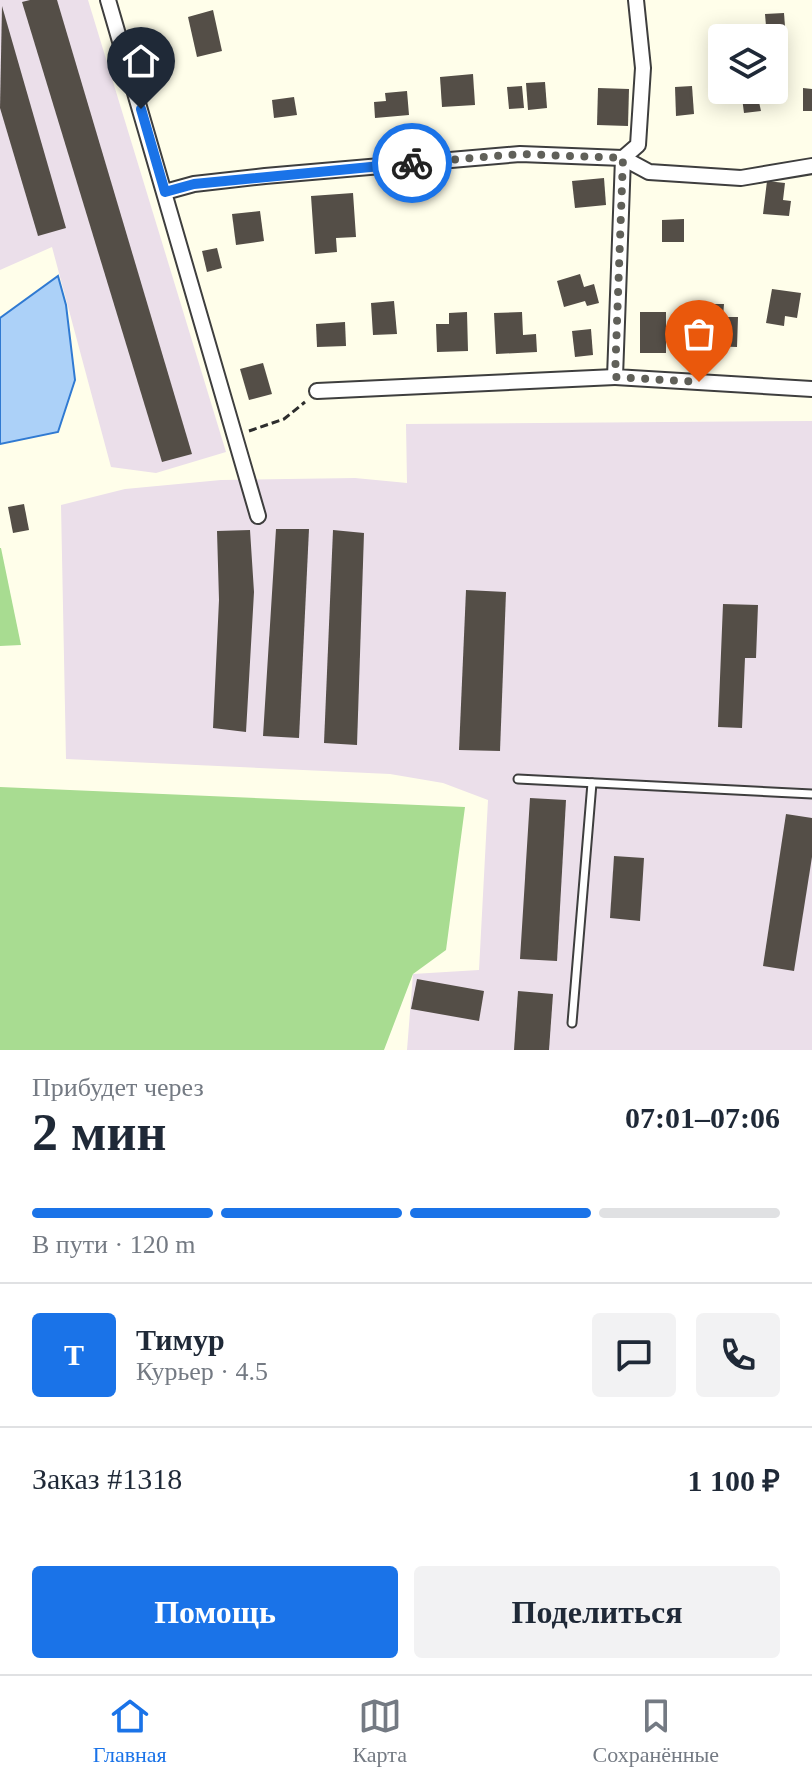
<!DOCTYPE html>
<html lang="ru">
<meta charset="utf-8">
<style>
body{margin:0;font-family:"Times New Roman",serif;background:#f2f2f3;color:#1f2937;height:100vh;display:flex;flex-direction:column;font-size:30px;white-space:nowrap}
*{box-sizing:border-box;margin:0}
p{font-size:26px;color:#747a83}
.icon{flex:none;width:44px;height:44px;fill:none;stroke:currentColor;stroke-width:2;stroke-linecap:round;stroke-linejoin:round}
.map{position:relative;height:1050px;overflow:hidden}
.details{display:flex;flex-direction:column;background:#fff;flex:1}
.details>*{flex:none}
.controls{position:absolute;left:708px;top:24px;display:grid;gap:16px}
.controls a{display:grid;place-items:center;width:80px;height:80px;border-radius:8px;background:#fff;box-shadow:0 4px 20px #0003;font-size:40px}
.pin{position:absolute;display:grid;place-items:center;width:68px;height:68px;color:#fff;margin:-82px -34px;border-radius:50% 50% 50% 0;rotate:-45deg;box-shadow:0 0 8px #0007}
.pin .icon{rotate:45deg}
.courier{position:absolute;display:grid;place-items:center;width:80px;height:80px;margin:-40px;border:6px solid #1a73e8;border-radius:50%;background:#fff;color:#222;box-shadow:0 2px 10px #0007}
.headline em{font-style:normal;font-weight:700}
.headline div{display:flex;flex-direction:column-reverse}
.headline{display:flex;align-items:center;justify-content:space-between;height:136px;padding:0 32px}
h1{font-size:52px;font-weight:700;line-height:60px}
.bar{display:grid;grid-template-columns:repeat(4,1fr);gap:12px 8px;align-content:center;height:96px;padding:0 32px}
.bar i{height:10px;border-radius:6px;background:#e0e1e3}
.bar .selected{background:#1a73e8}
.bar p{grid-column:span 4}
.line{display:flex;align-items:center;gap:20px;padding:0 32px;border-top:2px solid #e0e1e3}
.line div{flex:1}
.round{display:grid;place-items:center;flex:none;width:84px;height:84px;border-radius:8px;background:#f2f2f3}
.primary-button{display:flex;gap:16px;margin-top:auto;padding:16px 32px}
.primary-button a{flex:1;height:92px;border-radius:8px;background:#1a73e8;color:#fff;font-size:32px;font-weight:700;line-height:92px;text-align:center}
.primary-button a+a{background:#f2f2f3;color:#1f2937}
.menu{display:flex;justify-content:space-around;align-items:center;height:112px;border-top:2px solid #e0e1e3;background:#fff;font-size:22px;color:#747a83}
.menu a{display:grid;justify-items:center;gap:4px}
.menu .selected{color:#1a73e8}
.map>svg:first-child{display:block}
.industrial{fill:#ebdfea}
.forest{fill:#a8dc91}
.water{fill:#acd1f8;stroke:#307ad2;stroke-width:2}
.building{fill:#544e47}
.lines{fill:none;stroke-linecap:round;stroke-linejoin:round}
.service-casing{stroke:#3e3e3e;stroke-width:11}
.minor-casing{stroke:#3e3e3e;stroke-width:18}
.path{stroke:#2d2d2d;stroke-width:3;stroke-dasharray:8 4;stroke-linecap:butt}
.service{stroke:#fff;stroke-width:7}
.minor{stroke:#fff;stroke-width:14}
.done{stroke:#606059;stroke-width:8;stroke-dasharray:0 14.4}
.route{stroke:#1a73e8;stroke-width:10}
</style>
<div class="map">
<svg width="812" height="1050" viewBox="0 0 812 1050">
<rect width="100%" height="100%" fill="#fffeea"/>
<g class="industrial">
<path d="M0,0H88L226,452L156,473L111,467L52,247L0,270Z"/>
<path d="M812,421V1050H407L413,974L479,970L488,800L443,783L390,774L66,759L61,505L125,489L221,480L355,478L407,483L406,424Z"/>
</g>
<g class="forest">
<path d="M0,548H1L21,645L0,646Z"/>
<path d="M0,787L465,807L446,950L413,974L384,1050H0Z"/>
</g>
<path class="water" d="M58,276L66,305L75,380L58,432L0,444V318Z"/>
<g class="building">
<path d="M30,0H57L192,454L162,462L22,2Z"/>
<path d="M2,6L66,228L38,236L0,108Z"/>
<path d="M213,10L222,51L197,57L188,17Z"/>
<path d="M784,13L786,40L767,38L765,14Z"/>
<path d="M473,74L475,105L442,107L440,77Z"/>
<path d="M545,82L547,108L528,110L526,83Z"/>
<path d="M522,86L524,108L509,109L507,87Z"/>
<path d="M692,86L694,114L676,116L675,87Z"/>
<path d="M598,88L629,89L628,126L597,125Z"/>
<path d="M803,88L812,89V111H803Z"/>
<path d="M741,90H770L772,100L759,102L761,111L744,113Z"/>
<path d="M407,91L409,115L375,118L374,102L386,101L385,93Z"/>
<path d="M294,97L297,115L274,118L272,100Z"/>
<path d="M604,178L606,205L575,208L572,181Z"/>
<path d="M767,181L785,183L783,200L791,201L789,216L763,214Z"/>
<path d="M353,193L356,237L336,238L337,252L315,254L311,196Z"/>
<path d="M260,211L264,241L236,245L232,214Z"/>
<path d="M684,219V242H662V220Z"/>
<path d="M217,248L222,268L207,272L202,251Z"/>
<path d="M580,274L584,287L594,284L599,303L587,306L585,301L564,307L557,281Z"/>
<path d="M772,289L801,293L797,318L785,316L784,326L766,323Z"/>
<path d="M394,301L397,334L373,335L371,303Z"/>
<path d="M708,304H724L723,317H738L737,347L708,346Z"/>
<path d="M467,312L468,351L437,352L436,324H449V313Z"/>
<path d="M522,312L523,335L536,334L537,352L496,354L494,313Z"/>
<rect x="640" y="312" width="26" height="41"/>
<path d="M345,322L346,346L317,347L316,324Z"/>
<path d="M591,329L593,355L575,357L572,331Z"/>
<path d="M263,363L272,394L249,400L240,369Z"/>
<path d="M24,504L29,530L13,533L8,507Z"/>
<path d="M276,529H309L299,738L263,736Z"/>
<path d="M250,530L254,592L246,732L213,728L219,600L217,531Z"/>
<path d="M333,530L364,533L357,745L324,743Z"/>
<path d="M466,590L506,592L500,751L459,750Z"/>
<path d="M723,604L758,605L756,658H745L742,728L718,727Z"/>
<path d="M530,798L566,800L557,961L520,959Z"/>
<path d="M786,814L812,818V857L794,971L763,966Z"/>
<path d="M614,856L644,858L640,921L610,918Z"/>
<path d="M417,979L484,991L479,1021L411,1009Z"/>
<path d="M518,991L553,994L549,1050H514Z"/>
</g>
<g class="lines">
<defs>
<g id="service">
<path d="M518,779L812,794"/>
<path d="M572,1023L592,783"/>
</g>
<g id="minor">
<path d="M108,0L258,516"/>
<path d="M636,0L643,68L638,145L623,158L615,377L812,389"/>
<path d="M165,192L194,184L265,176L520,154L623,158L649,172L741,178L812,166"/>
<path d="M317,391L615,377"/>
</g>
</defs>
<use href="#service" class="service-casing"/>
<use href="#minor" class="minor-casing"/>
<path class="path" d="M249,431L284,419L305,402"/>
<use href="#service" class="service"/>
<use href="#minor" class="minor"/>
</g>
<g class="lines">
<path class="done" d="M412,163L520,154L623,158L615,377L699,382"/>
<path class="route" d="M141,109L165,192L194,184L412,163"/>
</g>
</svg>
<div class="controls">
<a><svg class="icon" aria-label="layers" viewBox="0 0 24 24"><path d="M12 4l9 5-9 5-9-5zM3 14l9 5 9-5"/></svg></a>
</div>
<div class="pin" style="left:699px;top:382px;background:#ea580c"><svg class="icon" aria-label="bag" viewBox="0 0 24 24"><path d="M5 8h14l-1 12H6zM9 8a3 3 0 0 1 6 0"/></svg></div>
<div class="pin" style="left:141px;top:109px;background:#1f2937"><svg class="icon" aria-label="home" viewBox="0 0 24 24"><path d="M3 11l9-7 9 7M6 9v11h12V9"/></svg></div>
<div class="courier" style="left:412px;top:163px"><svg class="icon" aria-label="bike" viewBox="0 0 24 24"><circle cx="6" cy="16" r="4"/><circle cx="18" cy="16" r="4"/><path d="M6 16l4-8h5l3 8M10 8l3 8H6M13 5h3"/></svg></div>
</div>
<section class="details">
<div class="headline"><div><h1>2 мин</h1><p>Прибудет через</p></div><em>07:01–07:06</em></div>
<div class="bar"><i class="selected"></i><i class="selected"></i><i class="selected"></i><i></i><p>В пути · 120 m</p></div>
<div class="line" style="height:144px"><b class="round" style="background:#1a73e8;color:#fff">Т</b><div><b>Тимур</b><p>Курьер · 4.5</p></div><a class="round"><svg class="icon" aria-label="chat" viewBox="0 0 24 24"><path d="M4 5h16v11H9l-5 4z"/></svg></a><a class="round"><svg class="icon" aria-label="phone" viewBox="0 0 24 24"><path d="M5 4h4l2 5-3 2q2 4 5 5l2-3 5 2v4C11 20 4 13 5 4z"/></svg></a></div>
<div class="line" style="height:104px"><div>Заказ #1318</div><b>1 100 ₽</b></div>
<div class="primary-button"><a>Помощь</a><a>Поделиться</a></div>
</section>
<nav class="menu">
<a class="selected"><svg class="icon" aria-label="home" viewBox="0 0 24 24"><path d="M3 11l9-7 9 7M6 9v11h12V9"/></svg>Главная</a>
<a><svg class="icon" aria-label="map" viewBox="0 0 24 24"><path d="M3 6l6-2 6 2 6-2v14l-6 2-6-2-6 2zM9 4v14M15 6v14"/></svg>Карта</a>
<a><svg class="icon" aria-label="saved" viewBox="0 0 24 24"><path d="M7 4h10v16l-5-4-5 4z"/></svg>Сохранённые</a>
</nav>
